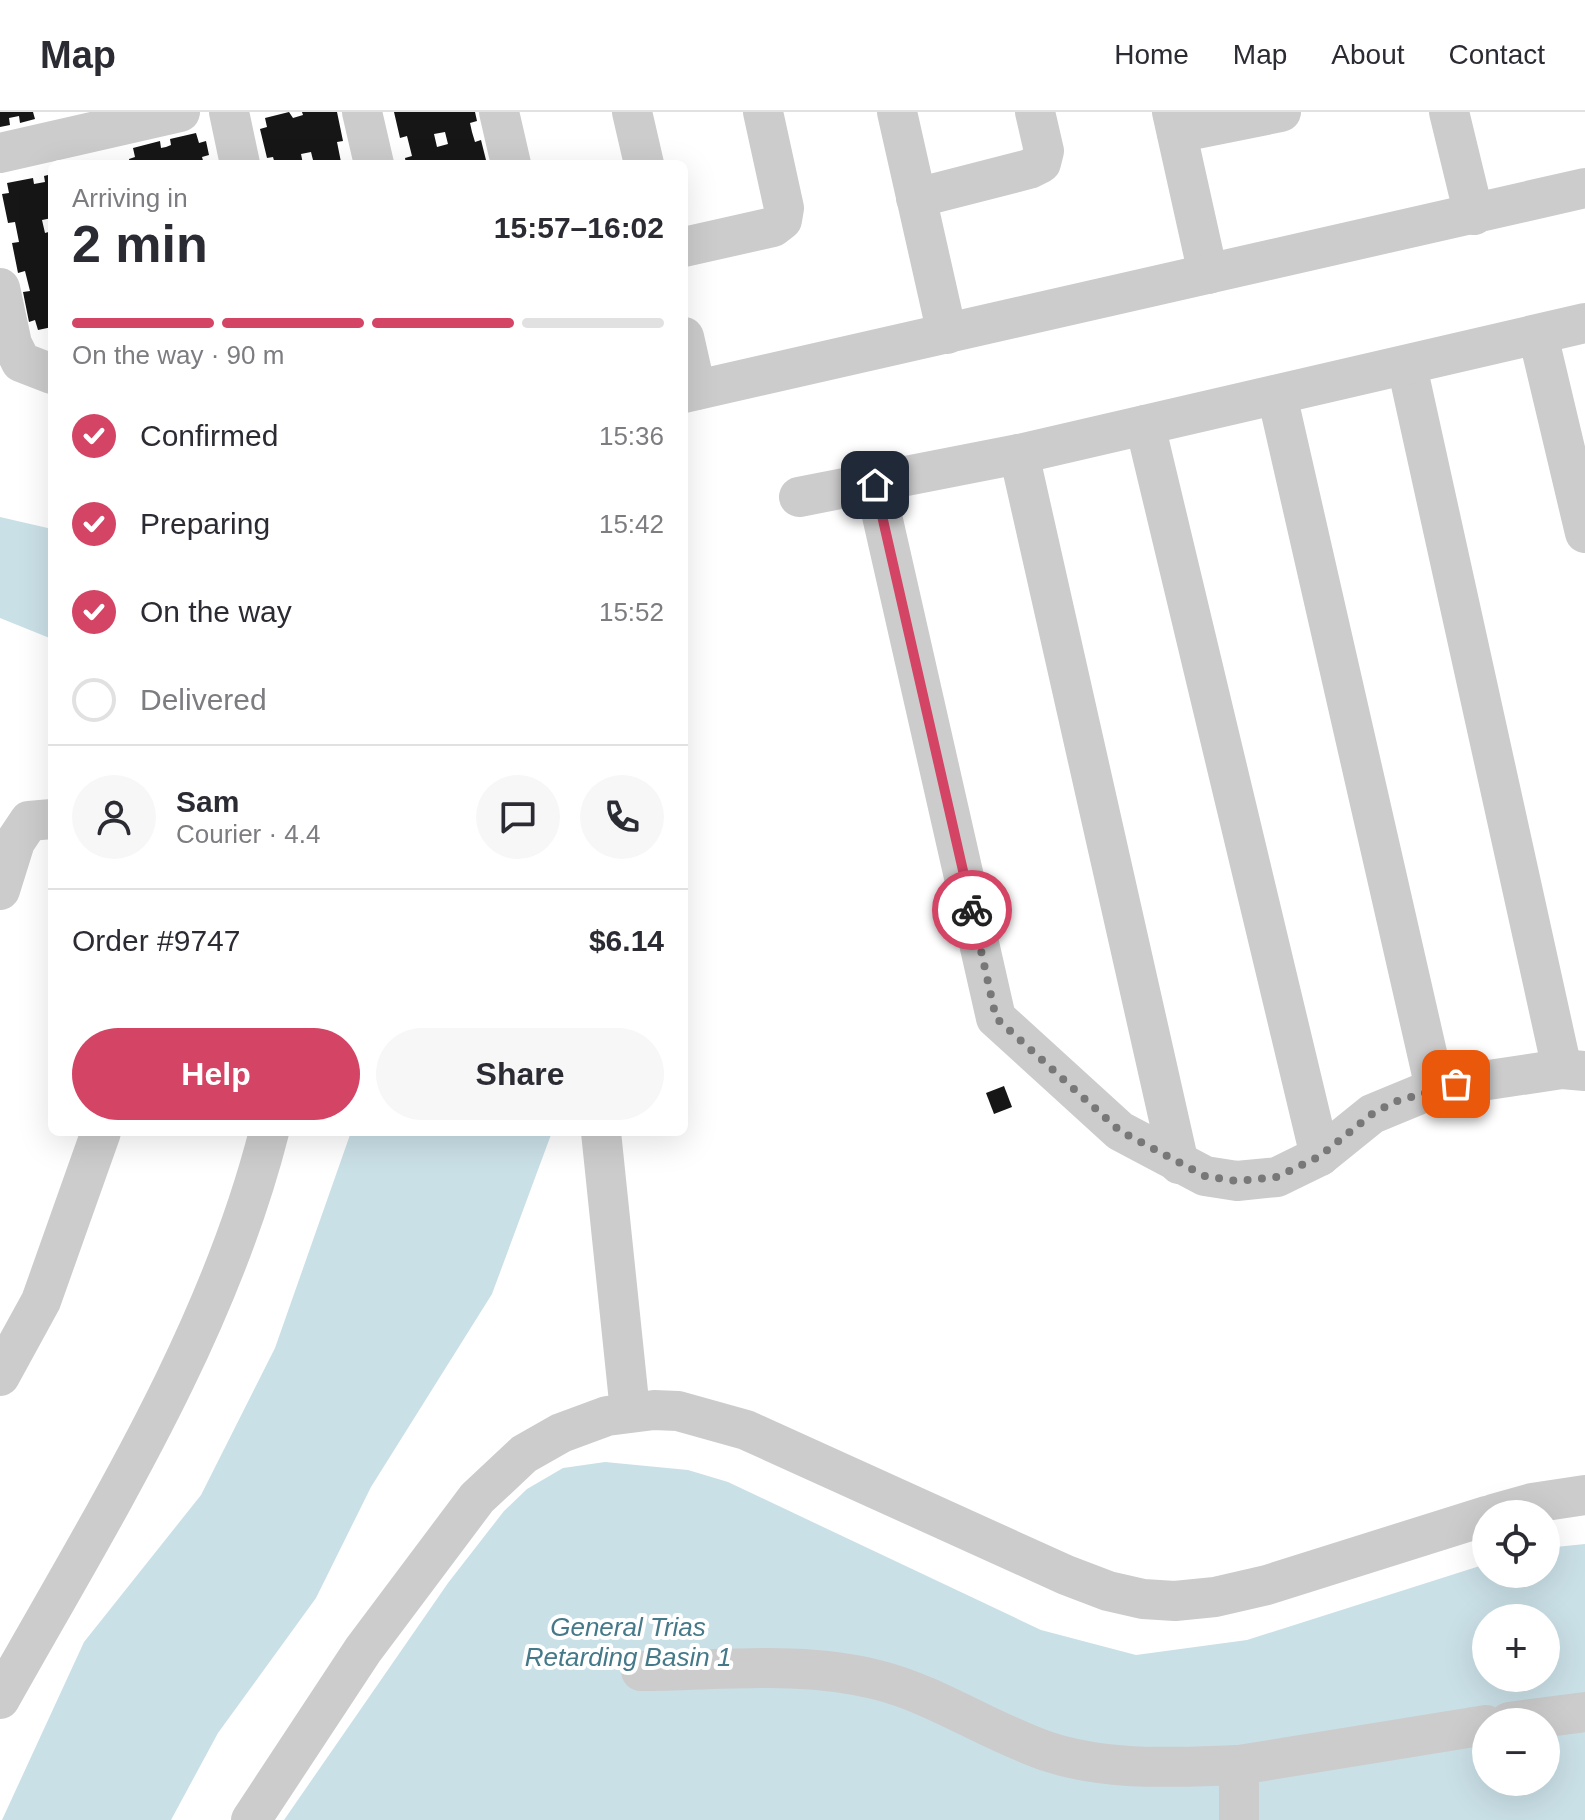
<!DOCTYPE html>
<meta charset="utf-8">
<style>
body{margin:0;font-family:Helvetica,sans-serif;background:#f7f7f7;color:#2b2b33;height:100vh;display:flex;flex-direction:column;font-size:30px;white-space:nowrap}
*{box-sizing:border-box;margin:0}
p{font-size:26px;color:#7c7c81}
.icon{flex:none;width:44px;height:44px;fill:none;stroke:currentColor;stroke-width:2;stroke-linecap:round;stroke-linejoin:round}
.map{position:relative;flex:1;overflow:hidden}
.drawer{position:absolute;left:48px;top:48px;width:640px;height:976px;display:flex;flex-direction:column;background:#fff;border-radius:12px;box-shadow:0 8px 32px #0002}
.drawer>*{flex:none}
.buttons{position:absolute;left:1472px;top:1388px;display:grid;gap:16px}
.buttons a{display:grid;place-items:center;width:88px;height:88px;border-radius:50%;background:#fff;box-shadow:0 8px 32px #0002;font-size:40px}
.pin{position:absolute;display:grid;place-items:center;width:68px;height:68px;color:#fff;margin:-34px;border-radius:16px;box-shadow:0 4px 12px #0006}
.courier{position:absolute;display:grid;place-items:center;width:80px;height:80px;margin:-40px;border:6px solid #d34465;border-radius:50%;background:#fff;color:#222;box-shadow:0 2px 10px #0007}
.overview em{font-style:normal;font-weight:700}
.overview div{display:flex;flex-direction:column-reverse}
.overview{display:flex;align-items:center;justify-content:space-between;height:136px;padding:0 24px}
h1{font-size:52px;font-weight:700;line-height:60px}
.bar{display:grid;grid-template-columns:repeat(4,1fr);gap:12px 8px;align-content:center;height:96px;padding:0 24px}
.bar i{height:10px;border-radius:6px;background:#e1e1e2}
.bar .selected{background:#d34465}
.bar p{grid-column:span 4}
.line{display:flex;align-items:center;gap:20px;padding:0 24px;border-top:2px solid #e1e1e2}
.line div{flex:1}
.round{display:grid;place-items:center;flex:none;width:84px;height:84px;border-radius:42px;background:#f7f7f7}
ol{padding:0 24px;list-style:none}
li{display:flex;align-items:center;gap:24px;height:88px}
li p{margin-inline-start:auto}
li .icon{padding:8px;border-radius:50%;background:#d34465;color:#fff;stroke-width:4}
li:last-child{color:#7c7c81}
li i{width:44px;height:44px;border:4px solid #e1e1e2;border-radius:50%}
.action{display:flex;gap:16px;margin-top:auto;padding:16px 24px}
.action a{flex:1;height:92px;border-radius:48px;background:#d34465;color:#fff;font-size:32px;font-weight:700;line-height:92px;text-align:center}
.action a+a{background:#f7f7f7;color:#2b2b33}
header{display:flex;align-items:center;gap:48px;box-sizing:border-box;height:112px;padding:0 40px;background:#fff;border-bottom:2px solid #e1e1e2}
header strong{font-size:38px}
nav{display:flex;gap:44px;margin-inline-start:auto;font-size:28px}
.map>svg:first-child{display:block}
.water{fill:#cae0e7;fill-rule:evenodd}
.building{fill:#161616;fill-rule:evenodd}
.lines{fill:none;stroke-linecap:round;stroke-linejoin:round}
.minor{stroke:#ccc;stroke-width:40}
.done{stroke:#787878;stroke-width:8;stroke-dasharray:0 14.4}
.route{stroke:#d34465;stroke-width:10}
.labels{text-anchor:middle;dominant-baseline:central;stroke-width:8;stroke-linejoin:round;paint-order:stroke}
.water-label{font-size:26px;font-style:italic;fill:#457989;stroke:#fff}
</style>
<header>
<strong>Map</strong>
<nav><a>Home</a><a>Map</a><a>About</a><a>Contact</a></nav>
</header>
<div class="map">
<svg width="1585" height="1708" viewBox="0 0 1585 1708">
<rect width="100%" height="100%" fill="#fff"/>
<g class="water">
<path d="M0,405L52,417V527L0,506Z"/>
<path d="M351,1020H552L492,1182L371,1375L316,1486L218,1621L171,1708H2L84,1530L201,1383L275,1236Z"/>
<path d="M605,1350L688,1358L728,1370L1041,1518L1136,1543L1247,1528L1486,1452V1462H1546V1436L1585,1432V1708H284L448,1471L504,1399L527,1377L563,1356ZM1486,1506H1546V1566H1486ZM1486,1610H1546V1670H1486Z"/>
</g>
<g class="building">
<path d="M0,0H33L35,7L20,11L19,4L9,6L10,13L0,15Z"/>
<path d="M289,0L293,6L303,3L302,0H337L343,29L337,30L341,50L348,48L349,52H314L311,40L301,42L303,52H275L273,45L267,46L260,17L267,15L265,6Z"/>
<path d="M394,0H475L477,9L470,11L472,20L475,30L481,28L487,52H406L405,46L412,44L407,24L400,26ZM445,20L448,32L437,35L434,22Z"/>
<path d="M196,21L199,31L206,29L209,43L202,45L204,52H130L129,47L135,45L133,36L160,29L161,36L166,35L171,33L170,27Z"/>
<path d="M52,62V106L42,108L45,121L52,119V215L38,218L35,208L29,210L23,180L30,179L25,159L18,161L12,131L19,130L15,110L8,111L2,82L9,81L7,71L33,66L34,72L45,70L44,64Z"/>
<path d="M1004,974L1012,995L994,1002L986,981Z"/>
</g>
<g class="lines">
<g class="minor">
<path d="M229,0L240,52"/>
<path d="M362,0L374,52"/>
<path d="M499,0L511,52"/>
<path d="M632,0L644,52"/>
<path d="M897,0L947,222"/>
<path d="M1172,0L1208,162"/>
<path d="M1449,0L1474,103"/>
<path d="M1177,21L1281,0"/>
<path d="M0,41L180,0"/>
<path d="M916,86L1029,57L1041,51L1044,39L1035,0"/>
<path d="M684,135L773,115L782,108L784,96L763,0"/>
<path d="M0,176L12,232L21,250L52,262"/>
<path d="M1538,223L1585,421"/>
<path d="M684,225L696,278"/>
<path d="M1407,254L1562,957"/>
<path d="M684,281L1585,76"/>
<path d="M1277,283L1435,976"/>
<path d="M1145,313L1320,1044"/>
<path d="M1019,342L1179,1052"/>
<path d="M875,373L996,906L1120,1019L1205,1064L1237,1069L1277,1065L1320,1044L1372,1002L1435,976L1562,957L1585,959"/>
<path d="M799,385L1019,342L1585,211"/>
<path d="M0,778L15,730L29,709L52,707"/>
<path d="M601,1020L630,1299"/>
<path d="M0,1264L41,1189L101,1020"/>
<path d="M1493,1402L1532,1391L1585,1383"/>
<path d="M641,1559C718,1559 802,1548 878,1568C937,1583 988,1619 1046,1639C1108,1660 1175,1655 1239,1653"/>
<path d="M0,1587C102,1405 217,1224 269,1020"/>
<path d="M1509,1610L1585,1600"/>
<path d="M251,1708L363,1538L477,1386L524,1342L561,1321L607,1304L654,1298L678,1299L746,1318L1066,1463L1108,1479L1143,1487L1175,1489L1215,1485L1267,1473L1486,1404"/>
<path d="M1239,1708V1653L1486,1613"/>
</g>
</g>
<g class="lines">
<path class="done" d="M972,798L996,906L1120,1019L1205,1064L1237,1069L1277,1065L1320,1044L1372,1002L1394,990L1456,972"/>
<path class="route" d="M875,373L972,798"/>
</g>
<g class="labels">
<g class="water-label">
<text x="628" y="1515">General Trias<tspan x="628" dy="30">Retarding Basin 1</tspan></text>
</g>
</g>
</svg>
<div class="buttons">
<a><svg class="icon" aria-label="locate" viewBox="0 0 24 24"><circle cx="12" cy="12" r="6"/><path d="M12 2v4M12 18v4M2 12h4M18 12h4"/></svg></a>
<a>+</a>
<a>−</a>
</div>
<div class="pin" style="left:1456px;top:972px;background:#ea580c"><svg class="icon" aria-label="bag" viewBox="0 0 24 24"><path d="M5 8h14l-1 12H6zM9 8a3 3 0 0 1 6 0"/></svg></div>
<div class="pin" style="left:875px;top:373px;background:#1f2937"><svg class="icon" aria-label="home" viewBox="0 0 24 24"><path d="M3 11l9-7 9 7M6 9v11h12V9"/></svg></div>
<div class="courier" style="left:972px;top:798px"><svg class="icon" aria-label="bike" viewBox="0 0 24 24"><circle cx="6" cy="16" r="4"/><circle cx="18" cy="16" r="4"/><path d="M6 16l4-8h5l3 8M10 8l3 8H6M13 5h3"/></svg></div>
<section class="drawer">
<div class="overview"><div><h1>2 min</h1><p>Arriving in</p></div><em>15:57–16:02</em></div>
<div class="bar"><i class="selected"></i><i class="selected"></i><i class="selected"></i><i></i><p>On the way · 90 m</p></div>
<ol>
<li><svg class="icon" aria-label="check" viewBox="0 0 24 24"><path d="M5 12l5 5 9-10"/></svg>Confirmed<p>15:36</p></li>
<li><svg class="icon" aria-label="check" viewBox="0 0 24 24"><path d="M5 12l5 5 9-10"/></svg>Preparing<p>15:42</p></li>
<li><svg class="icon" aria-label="check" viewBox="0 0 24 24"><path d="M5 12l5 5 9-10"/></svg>On the way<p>15:52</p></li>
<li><i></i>Delivered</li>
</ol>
<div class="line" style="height:144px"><a class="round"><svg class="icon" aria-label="person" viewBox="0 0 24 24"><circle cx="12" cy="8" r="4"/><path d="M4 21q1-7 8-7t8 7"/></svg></a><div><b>Sam</b><p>Courier · 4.4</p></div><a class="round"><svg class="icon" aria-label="chat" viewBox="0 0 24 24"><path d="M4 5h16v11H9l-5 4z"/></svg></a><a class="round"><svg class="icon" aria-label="phone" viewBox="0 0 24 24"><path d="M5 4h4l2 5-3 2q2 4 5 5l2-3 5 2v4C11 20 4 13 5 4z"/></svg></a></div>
<div class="line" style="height:104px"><div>Order #9747</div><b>$6.14</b></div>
<div class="action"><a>Help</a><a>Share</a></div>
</section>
</div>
